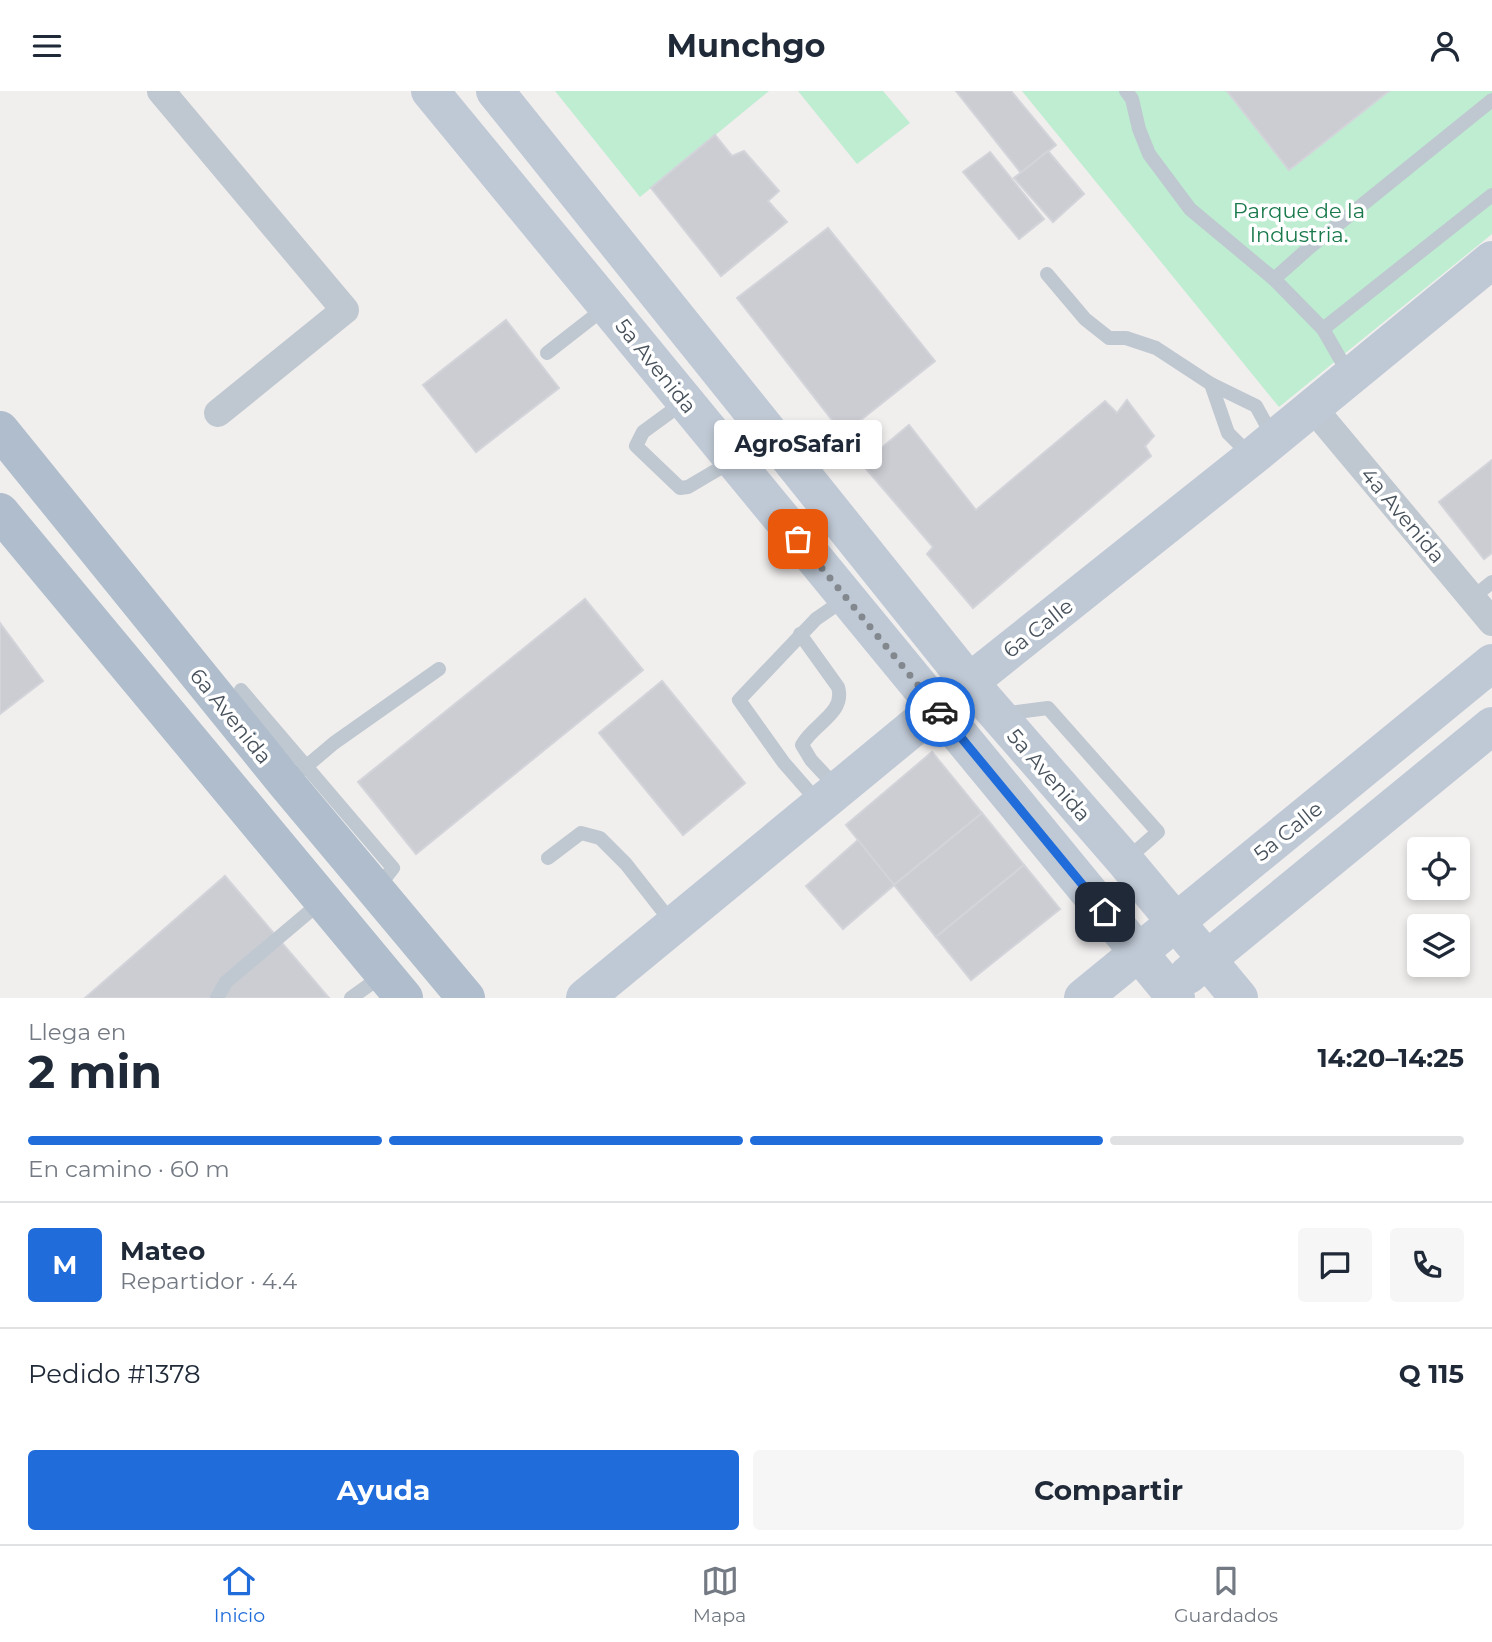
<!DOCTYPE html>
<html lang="es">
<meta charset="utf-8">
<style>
body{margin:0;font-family:Montserrat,sans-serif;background:#f6f6f7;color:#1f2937;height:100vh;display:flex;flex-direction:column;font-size:26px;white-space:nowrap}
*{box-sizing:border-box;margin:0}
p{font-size:23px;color:#747a83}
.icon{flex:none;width:38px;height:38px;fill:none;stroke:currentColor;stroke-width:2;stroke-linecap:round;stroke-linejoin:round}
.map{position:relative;height:907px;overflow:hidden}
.details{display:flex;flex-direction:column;background:#fff;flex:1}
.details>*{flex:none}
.controls{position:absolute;left:1407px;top:746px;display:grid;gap:14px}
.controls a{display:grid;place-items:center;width:63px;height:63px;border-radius:7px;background:#fff;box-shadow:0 4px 10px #0003;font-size:35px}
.pin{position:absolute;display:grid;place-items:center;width:60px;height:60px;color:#fff;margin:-30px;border-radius:14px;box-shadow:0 4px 10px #0006}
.courier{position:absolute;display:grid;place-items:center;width:70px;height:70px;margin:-35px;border:5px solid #1f6cda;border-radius:50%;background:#fff;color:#222;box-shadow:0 2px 9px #0007}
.bubble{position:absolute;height:49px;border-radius:7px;background:#fff;box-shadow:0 4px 10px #0003;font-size:23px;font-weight:700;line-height:49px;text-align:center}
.overview em{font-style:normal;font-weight:700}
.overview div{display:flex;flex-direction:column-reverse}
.overview{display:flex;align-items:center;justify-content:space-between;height:119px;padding:0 28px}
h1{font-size:46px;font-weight:700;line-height:52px}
.bar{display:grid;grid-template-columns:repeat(4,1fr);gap:10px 7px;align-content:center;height:84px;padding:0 28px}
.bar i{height:9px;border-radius:5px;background:#e0e1e3}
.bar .current{background:#1f6cda}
.bar p{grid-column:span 4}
.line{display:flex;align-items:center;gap:18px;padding:0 28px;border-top:2px solid #e0e1e3}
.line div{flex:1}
.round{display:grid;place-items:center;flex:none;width:74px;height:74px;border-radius:7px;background:#f6f6f7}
.cta{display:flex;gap:14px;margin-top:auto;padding:14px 28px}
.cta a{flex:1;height:80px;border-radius:7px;background:#1f6cda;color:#fff;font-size:28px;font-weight:700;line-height:80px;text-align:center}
.cta a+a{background:#f6f6f7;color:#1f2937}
header{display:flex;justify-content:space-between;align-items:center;height:91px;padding:0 28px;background:#fff;font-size:32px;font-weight:700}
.menu{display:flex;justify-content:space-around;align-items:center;height:98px;border-top:2px solid #e0e1e3;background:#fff;font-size:19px;color:#747a83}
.menu a{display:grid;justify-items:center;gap:4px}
.menu .current{color:#1f6cda}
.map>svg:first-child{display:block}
.green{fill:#beedd1}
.building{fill:#cbcdd3;stroke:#d2d4da;stroke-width:2}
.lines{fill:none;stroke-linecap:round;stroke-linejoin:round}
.lane{stroke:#bfc8d0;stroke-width:14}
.street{stroke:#bfc8d0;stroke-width:28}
.secondary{stroke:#bfc9d5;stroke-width:38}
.primary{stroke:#afbdcc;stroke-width:38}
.done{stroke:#82888e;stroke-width:7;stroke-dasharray:0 12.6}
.route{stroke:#1f6cda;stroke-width:9}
.labels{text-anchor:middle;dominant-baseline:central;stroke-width:7;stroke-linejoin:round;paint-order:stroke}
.park-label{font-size:21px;fill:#1a7a4c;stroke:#fff}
.street-label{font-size:21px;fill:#47515b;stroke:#fff}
</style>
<header><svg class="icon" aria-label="menu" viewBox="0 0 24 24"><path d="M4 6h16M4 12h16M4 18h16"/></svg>Munchgo<svg class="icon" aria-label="person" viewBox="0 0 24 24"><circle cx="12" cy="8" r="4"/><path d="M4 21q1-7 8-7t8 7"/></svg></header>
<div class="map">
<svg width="1492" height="907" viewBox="0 0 1492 907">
<rect width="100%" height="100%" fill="#f1eeee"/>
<g class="green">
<path d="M555,0H769L640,106Z"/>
<path d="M798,0H883L910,32L857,73Z"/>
<path d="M1022,0H1492V143L1279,316Z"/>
</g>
<g class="building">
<path d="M956,0H1011L1056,54L1021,82Z"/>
<path d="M1227,0H1389L1289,79Z"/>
<path d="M715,44L732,65L744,60L779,100L768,110L787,131L721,185L651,97Z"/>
<path d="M1048,60L1084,103L1053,131L1014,87Z"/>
<path d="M990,61L1044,128L1019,148L963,81Z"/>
<path d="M828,137L935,270L843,343L737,207Z"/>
<path d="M506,229L559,297L476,361L423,294Z"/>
<path d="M1127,309L1154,345L1145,355L1151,365L973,517L927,463L933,456L862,373L909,334L976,419L1105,310L1117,322Z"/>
<path d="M1492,369V462L1484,468L1439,411Z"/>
<path d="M585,508L643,579L416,763L358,691Z"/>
<path d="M0,532L43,590L0,623Z"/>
<path d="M662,590L745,692L683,744L599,642Z"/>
<path d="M932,661L982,722L894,794L846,734Z"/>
<path d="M982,722L1024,774L936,846L894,794Z"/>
<path d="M858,749L894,794L843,838L806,795Z"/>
<path d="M1024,774L1060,818L971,889L936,846Z"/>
<path d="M225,785L329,907H85Z"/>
</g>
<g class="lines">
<g class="lane">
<path d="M1126,0L1132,8L1139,38L1149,63L1190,118L1274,188"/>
<path d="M1492,9L1310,156L1274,188L1323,238L1492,104"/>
<path d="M1047,183L1085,228L1109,247H1126L1156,257L1211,293L1228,342L1251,365"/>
<path d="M1323,238L1350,285"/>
<path d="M547,262L606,216"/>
<path d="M1211,293L1256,315L1273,346"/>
<path d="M684,311L643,341L636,355L680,397L688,396L732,370"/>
<path d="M1472,507L1492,491"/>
<path d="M800,543L838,596C846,622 813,633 802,654L811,669L838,698"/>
<path d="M241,599L393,777L376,799"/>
<path d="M1002,623L1048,617L1158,741L1125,770"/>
<path d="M302,679L334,652L439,578"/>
<path d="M819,712L784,672L739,609L816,528L845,508"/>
<path d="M548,767L581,742L600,747L626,773L673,833"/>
<path d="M217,907L226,891L322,810"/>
<path d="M351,907L383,884"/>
</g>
<g class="street">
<path d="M161,0L345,219L218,322"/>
<path d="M1313,317L1492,531"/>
</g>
<g class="secondary">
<path d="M430,0L1176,907"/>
<path d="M495,0L969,591L1125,770L1239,907"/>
<path d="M1188,884L1492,635"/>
<path d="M585,907L937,617L1252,366L1492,169"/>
<path d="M1083,907L1492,572"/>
</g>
<g class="primary">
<path d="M0,339L286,692L466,907"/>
<path d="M0,421L404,907"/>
</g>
</g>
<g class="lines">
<path class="done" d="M798,448L940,621"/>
<path class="route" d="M940,621L1105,821"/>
</g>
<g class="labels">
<g class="park-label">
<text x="1299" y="119">Parque de la<tspan x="1299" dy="24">Industria.</tspan></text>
</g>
<g class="street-label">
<text transform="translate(656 275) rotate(51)">5a Avenida</text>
<text transform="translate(1403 424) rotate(50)">4a Avenida</text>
<text transform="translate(1038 537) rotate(-38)">6a Calle</text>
<text transform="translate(231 625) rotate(51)">6a Avenida</text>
<text transform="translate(1049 684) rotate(49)">5a Avenida</text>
<text transform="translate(1288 740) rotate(-39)">5a Calle</text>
</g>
</g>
</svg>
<div class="controls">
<a><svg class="icon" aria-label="locate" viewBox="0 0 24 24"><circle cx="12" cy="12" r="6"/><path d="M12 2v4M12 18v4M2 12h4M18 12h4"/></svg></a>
<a><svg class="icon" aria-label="layers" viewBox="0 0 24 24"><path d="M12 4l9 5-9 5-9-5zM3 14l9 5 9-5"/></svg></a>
</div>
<div class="pin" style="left:798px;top:448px;background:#ea580c"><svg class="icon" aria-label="bag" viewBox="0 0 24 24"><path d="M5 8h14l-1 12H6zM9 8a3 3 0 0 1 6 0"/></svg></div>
<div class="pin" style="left:1105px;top:821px;background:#1f2937"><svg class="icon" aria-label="home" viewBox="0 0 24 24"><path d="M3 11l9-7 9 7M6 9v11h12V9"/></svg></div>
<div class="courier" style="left:940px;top:621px"><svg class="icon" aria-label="car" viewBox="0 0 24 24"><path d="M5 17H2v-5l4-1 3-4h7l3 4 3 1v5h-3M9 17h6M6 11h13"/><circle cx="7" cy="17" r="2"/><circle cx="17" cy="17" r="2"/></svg></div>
<div class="bubble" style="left:714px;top:329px;width:168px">AgroSafari</div>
</div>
<section class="details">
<div class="overview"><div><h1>2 min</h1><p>Llega en</p></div><em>14:20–14:25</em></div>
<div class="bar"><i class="current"></i><i class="current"></i><i class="current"></i><i></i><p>En camino · 60 m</p></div>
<div class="line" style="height:126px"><b class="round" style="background:#1f6cda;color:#fff">M</b><div><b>Mateo</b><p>Repartidor · 4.4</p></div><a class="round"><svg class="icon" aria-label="chat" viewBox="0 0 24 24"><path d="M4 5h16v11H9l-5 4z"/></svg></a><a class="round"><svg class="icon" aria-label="phone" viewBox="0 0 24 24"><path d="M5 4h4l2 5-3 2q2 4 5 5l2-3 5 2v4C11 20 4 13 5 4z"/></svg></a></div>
<div class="line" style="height:91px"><div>Pedido #1378</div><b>Q 115</b></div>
<div class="cta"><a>Ayuda</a><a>Compartir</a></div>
</section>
<nav class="menu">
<a class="current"><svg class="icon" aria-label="home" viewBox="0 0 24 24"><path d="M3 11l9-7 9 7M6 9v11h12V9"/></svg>Inicio</a>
<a><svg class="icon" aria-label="map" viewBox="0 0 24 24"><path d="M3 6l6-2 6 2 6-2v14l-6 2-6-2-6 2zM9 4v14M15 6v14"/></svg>Mapa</a>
<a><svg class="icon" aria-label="saved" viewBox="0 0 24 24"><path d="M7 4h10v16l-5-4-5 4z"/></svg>Guardados</a>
</nav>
